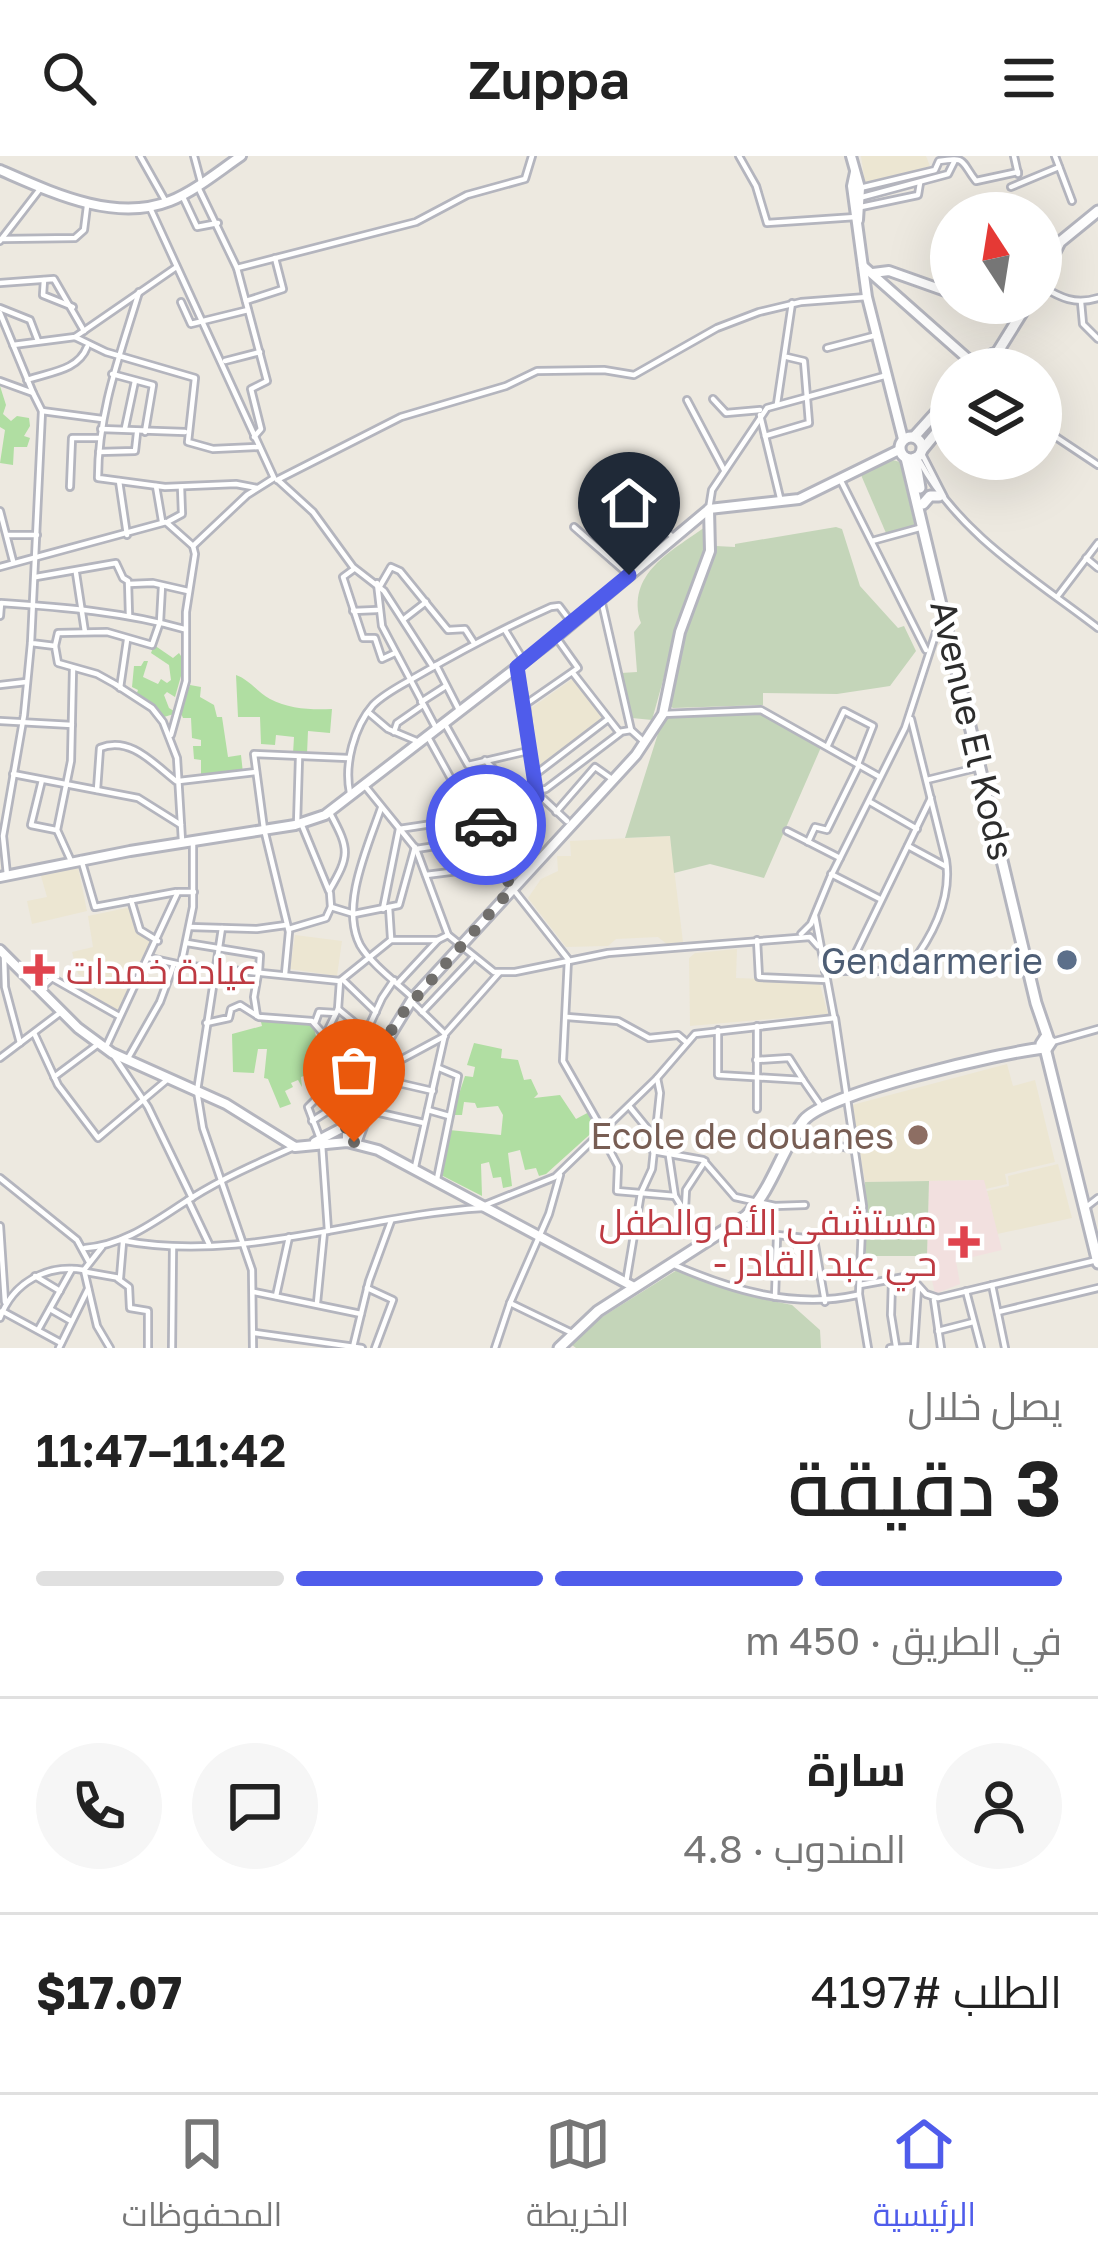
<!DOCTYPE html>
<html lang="ar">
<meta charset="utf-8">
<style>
body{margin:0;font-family:"Golos Text",Cairo,sans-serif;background:#f6f6f6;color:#222;direction:rtl;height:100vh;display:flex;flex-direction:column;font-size:45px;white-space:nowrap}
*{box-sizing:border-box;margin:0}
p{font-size:39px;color:#767676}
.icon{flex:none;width:66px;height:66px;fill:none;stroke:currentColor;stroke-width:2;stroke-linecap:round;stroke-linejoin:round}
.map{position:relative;height:1192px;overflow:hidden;direction:ltr}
.panel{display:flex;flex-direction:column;background:#fff;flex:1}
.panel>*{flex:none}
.needle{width:78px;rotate:348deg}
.buttons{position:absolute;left:930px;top:36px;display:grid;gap:24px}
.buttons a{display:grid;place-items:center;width:132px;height:132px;border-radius:50%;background:#fff;box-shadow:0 12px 48px #0002;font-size:60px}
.pin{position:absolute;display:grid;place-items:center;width:102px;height:102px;color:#fff;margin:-123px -51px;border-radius:50% 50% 50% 0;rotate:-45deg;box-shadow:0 0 12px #0007}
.pin .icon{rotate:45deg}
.courier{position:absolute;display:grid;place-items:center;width:120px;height:120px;margin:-60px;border:9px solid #4f5ceb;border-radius:50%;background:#fff;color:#222;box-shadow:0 3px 15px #0007}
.overview em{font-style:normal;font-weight:600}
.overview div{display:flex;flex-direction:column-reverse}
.overview{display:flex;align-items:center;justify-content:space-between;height:204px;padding:0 36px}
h1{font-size:78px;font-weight:600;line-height:90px}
.bar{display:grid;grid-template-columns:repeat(4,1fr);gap:18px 12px;align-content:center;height:144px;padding:0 36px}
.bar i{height:15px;border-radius:9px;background:#e0e0e0}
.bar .active{background:#4f5ceb}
.bar p{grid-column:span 4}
.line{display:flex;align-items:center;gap:30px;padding:0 36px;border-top:3px solid #e0e0e0}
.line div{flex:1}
.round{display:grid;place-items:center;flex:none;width:126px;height:126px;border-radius:63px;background:#f6f6f6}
header{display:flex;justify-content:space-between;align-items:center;height:156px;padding:0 36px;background:#fff;font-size:54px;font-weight:600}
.dock{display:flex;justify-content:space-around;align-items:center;height:168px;border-top:3px solid #e0e0e0;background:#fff;font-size:33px;color:#767676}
.dock a{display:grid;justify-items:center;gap:6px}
.dock .active{color:#4f5ceb}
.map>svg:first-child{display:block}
.education{fill:#ece6d2}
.medical{fill:#f2e0df}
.green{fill:#b0dea2}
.cemetery{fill:#c4d5b9}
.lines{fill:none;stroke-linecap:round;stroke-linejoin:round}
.pedestrian-casing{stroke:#b4b5be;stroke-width:10}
.minor-casing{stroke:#b4b5be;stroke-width:10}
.tertiary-casing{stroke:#b4b5be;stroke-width:14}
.secondary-casing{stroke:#b4b5be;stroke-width:15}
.pedestrian{stroke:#fff;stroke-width:4.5}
.minor{stroke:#fff;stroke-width:4.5}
.tertiary{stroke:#fff;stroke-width:8}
.secondary{stroke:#fff;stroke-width:9}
.done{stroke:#706e6b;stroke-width:12;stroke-dasharray:0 21.6}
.route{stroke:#4f5ceb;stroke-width:15}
.service-dot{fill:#5c6f8a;stroke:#fff;stroke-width:4.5}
.health-dot{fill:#e0444e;stroke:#fff;stroke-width:4.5}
.education-dot{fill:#8d6e63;stroke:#fff;stroke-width:4.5}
.labels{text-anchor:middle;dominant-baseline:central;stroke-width:9;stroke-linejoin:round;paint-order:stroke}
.street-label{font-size:36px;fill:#2c2c2c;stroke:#fff}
.service-label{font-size:36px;fill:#4e5e75;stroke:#fff;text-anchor:end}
.health-label{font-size:36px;fill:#be3a42;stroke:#fff;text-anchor:start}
.education-label{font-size:36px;fill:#785e54;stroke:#fff;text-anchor:end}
</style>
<header><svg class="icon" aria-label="menu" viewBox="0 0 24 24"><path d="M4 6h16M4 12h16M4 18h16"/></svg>Zuppa<svg class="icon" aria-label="search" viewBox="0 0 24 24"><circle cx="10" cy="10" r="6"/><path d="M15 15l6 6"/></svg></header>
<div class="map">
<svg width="1098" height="1192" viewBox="0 0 1098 1192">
<rect width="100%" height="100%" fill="#ede9e0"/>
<g class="education">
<path d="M861,0H926L930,10L865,29Z"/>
<path d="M575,521L604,564L535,617L530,553Z"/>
<path d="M670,680L683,786L667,788L658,781L616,783L608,790L566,791L528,742L541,723L558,715L557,700H571L570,685Z"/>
<path d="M77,706L87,755L32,768L27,745L47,741L39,713Z"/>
<path d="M131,751L137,775L154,786L117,856L77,834L85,822L78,818L72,796L93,791L88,760Z"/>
<path d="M295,779L342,785L337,820L290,813Z"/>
<path d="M737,793L736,822L819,825L828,858L690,870L689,802L695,797Z"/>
<path d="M1007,908L1013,930L1035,924L1055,1006L1005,1018L1007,1028L986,1033L983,1024L865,1026L852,949Z"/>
<path d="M1058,1008L1072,1062L997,1078L987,1035L1009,1030L1008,1020Z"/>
</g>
<path class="medical" d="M984,1024L1002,1094L956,1105L960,1128L935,1138L927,1100L929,1025Z"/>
<g class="green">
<path d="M0,230L6,249L3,258L11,265L17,260L29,262L30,270L24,280L30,282L27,291H14L13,309L0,307L5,274L0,271Z"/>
<path d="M154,489L173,502L179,497L185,506L175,541L167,536L164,539L169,552L177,557L164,561L166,567L135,542L138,534L132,531L134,510H141L144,505H148L143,521L158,528L161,523L167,527L171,524L169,509L151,497Z"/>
<path d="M236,519C250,524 257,536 270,543C289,553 311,554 332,553L330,577L308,575L307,598H293L294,581L276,579L275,589L261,588L260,561H238Z"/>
<path d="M190,529L201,531L200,541L214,549L217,561H222L228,601L241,599L243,617L201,621V604L194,603L193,590H201V584L192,582L191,562H183L180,555Z"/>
<path d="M260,862L313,868L317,884L310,892L314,899L324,902L321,922L317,915L301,921L302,931L298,924L291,927L293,931L285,935L291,948L280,952L268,923L264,922L267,893H258L254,917L233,916L232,878L262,870Z"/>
<path d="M474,887L502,893L501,902L518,904L524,924L531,923L538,938L534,942L560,939L576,963L591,955L597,972L546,1018L539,1020L536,1012L525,1014L520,994L508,997L512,1030L503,1032L501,1021L493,1022L489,1006L481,1008L482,1040L441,1019L449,974L501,979L503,959L498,950L477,952L475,947L464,946L462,959H452L465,920L473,921L475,911L467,909Z"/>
</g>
<g class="cemetery">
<path d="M889,303L900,306L915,370L886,377L861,319Z"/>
<path d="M705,371L706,393L677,474L652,564L632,562L621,517L637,516L634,476L641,467C625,418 672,395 705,371Z"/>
<path d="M836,371L842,373L860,430L898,472L904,470L916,495L890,530L837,538L763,537V549L673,552L666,548L684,477L716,390L735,391V388Z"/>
<path d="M757,554L822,589L764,722L710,708L674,717L670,680L625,682L661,568L667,560Z"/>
<path d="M929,1025L927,1100H866L865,1026Z"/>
<path d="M677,1114L753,1141L792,1149L820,1174L821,1192H576L572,1189L574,1181L586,1171Z"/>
</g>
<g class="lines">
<defs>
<g id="pedestrian">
<path d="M1014,0L1018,18"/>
<path d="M1055,0L1072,45"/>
<path d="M1011,31L1059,11"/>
</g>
<g id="minor">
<path d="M140,0L166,46"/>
<path d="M194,0L201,26"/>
<path d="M739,0L756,30L767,67L856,61"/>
<path d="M197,29L237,112L267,225L251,233L261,273L254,281"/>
<path d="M860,32L935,14L939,5C967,0 961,6 976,25L1018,16"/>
<path d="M182,39L197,71L218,67"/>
<path d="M859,42L948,18L955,4"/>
<path d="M861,51L918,39L920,27"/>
<path d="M151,54L274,322L247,339L193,390"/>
<path d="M3,83L75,82L84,74L87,50"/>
<path d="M0,85L40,33"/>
<path d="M237,112L416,66L467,39L525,23L532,0"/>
<path d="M44,124L43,139L73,151"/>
<path d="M0,127L54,123L84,175"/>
<path d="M1041,130C1061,142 1075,149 1098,142"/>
<path d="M139,136C120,199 98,256 98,322L165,331L236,328L257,332"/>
<path d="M246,145L283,133L275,102"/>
<path d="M181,146L191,168L248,154"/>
<path d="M1081,146L1083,168L1098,183"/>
<path d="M0,152L30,164L38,185"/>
<path d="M0,157L33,237"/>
<path d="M75,181L106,196L195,222L188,286L213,293L258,291"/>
<path d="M13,189L75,181L175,112"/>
<path d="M827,192L873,180"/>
<path d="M225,205L260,196"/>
<path d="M112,218L153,229L145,276"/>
<path d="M27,224C49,216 78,215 87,191"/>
<path d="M0,225L33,237L42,255L31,487L55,490L58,507L97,518L115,528L152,552L163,566L177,602L182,685"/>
<path d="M713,243L726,257L760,254"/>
<path d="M687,244L724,314"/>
<path d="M777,248L792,147"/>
<path d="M42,255L102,263"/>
<path d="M760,259L781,346"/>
<path d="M1041,271L1098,309"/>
<path d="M125,272L135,225"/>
<path d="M101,273L185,276"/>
<path d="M765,280L809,267L804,205L787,201"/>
<path d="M99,296L135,295L137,277"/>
<path d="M922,298L944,341"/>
<path d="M920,306C960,379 1033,422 1098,472"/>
<path d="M840,323L926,494"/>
<path d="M277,324L401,261L506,230L537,215L604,214L634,219L717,172L759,156L801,146L867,141"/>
<path d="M119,325L127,379"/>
<path d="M279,325L313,356L353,411L384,435L433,511"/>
<path d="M156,330L162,365"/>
<path d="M70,331L72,282H99"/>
<path d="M709,353L712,334L767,252L884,220"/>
<path d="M0,355L13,405"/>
<path d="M169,365L182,358L181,331"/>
<path d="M574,371L629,419"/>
<path d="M8,379H37"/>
<path d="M872,385L923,371"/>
<path d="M1086,402L1098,412"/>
<path d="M612,404L653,364L673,381"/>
<path d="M0,411L166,366L193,390L195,398L186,456V525L171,579"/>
<path d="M354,413L343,421L363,482H375L382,503L395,497"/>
<path d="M76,417L85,476"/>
<path d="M36,421L116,407L123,422L128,425L129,459"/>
<path d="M377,427L382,470L437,574"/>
<path d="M129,428L153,427L188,435"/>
<path d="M380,430L391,411L400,415L448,474L465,473L474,487"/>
<path d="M1057,441L1098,387"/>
<path d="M601,443L631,574L642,584"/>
<path d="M353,455L377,454"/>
<path d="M0,460L1,447C63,451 124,456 184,473"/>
<path d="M404,463L426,446"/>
<path d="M505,474L524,505"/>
<path d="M55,490L58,477L107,476L152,489L160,466L162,430"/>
<path d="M436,509L458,552"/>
<path d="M518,513L526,548L535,635L567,665"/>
<path d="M573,517L619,576L631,574"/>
<path d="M0,529L26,526"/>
<path d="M120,532L127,484"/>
<path d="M421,546L446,530"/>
<path d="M526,548L578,512L556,481"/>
<path d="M368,556L388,573L419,586"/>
<path d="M663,558L761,554L880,621"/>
<path d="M0,565L72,569"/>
<path d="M445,568L468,609L528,595"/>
<path d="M394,576L397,567L423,549"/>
<path d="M428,581L509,728L568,803L563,905L603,975"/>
<path d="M828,589L844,555L873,570L858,608"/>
<path d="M485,604L526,646L537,641"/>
<path d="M13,618L138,642L181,669"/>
<path d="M532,621L608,563"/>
<path d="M42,624L31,669L56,674"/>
<path d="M927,624L980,611"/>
<path d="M179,625L256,616"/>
<path d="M365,630L416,693L448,779L494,816H515L608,797L810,781L818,790"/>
<path d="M97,634L100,592C130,580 153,607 176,625"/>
<path d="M535,635L546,633L620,577"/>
<path d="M350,637C344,608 354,571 373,549C386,536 404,528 419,519C462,494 506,471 551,451L559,450L571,466"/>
<path d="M870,646L917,673"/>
<path d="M381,652C368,690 340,750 360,789C371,808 397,827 413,842"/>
<path d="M556,656L595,611L612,623"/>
<path d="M301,667L329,735C350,699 350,694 330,657"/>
<path d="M297,668L299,602"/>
<path d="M479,673L526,646"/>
<path d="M787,675L840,702"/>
<path d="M808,686L815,671L827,674L859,609"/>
<path d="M908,690L945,710"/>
<path d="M416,693L482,683"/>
<path d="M81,703L95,751L176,736"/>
<path d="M71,705L57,674L71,605L73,513"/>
<path d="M831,718L880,743"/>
<path d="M7,719L3,680L24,559L31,487"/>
<path d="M426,719L498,710"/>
<path d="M131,744L140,774L158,785"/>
<path d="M331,751L354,758L399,749L415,691"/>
<path d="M389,751L391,782"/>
<path d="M383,753L399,673L472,662"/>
<path d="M815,760L834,861"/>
<path d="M190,771L257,773L286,769"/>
<path d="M222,772L197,935L203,972L252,1114L253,1192"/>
<path d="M289,773L326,762L331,751L330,737"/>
<path d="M801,778L811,768L830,722L905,572L941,461"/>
<path d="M757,784L759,821L827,824"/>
<path d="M187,787L260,799L259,815"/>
<path d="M4,800L5,831L20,887"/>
<path d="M149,802L181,809L340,825L391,784H438L448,779"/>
<path d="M181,809L193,751V684"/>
<path d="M825,815H894L909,811C932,781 952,743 946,704L911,563"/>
<path d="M847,815L931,642"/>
<path d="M285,818L289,776L264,673L254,598L348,602"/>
<path d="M343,824L376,856"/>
<path d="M398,827L438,784"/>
<path d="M40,833L52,822L119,860"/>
<path d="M411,845L445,878"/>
<path d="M338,853L366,876"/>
<path d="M422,856L472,803"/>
<path d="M257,860L254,841L258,818"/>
<path d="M567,861L618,865L649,882L678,879L685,885"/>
<path d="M206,867L229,862L231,853L240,849L259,861L312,865L326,881L358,894"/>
<path d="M315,867L319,856L336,857"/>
<path d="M757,870V953"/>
<path d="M718,874V919L803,924L821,950"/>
<path d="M34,877L58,929L98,982L168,923"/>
<path d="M325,880L338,853L340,825"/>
<path d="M1052,886L1098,873"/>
<path d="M105,893L178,736H194"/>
<path d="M114,900L148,951L192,1042"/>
<path d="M0,902L61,856"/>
<path d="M127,904L160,846L174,808"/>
<path d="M756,904L789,902L803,924"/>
<path d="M370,915L391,909L445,880"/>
<path d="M54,921L97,889"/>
<path d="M381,923L433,935"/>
<path d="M629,950L655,982"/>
<path d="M428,954L449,960"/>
<path d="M371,955L424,967"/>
<path d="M312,965L331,953L382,842L394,824"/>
<path d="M601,978L618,1010L617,1035L675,1040"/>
<path d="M796,978L855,994"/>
<path d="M358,987L385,913"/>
<path d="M653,995L703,1004L735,1041L775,1050L805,1049"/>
<path d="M669,1000L675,1040L704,1087"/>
<path d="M415,1011L445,878L499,817"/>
<path d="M0,1022L77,1084L89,1106"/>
<path d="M437,1023L458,920L439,912"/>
<path d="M188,1044L209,1088"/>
<path d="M485,1049L555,1021L657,922L695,878L835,862L863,1050L859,1138L868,1192"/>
<path d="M685,1052L686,1034L705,1005"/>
<path d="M1085,1052L1098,1042"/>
<path d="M738,1065L777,1079L814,1083L825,1146"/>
<path d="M0,1070L5,1146"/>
<path d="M328,1075L322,988L308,951L325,934L344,889"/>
<path d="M120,1084C241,1108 362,1059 483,1052"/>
<path d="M102,1091L84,1114L97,1170L110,1192"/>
<path d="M85,1092C127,1089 159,1062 193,1041C225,1021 260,1006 294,991"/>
<path d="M672,1108C731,1134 794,1153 857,1139"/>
<path d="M86,1116L120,1122L123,1086"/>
<path d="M35,1120L60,1135"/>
<path d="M118,1123L129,1131L130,1152L148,1155V1192"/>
<path d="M892,1124L891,1159L896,1190"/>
<path d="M626,1127L641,1037L652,1013L660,937L657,922"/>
<path d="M860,1129L910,1120L926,1138L938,1142L1097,1104"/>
<path d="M992,1129L1005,1192"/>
<path d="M367,1132L393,1144L375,1192"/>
<path d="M966,1135L981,1192"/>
<path d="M254,1136L361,1158"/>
<path d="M276,1140L289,1081"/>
<path d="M775,1141L777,1081"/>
<path d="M934,1144L941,1192"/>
<path d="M317,1147L324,1076"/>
<path d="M510,1147L572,1177"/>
<path d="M50,1153L71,1165"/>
<path d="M2,1155L61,1187"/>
<path d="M998,1156L1098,1132"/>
<path d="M0,1162C13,1126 47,1108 84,1114"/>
<path d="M38,1174L72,1113"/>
<path d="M938,1175L973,1166"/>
<path d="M255,1177L362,1192"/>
<path d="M353,1191L369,1125L391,1065"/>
<path d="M59,1192L88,1133"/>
<path d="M172,1192L173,1091"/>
<path d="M495,1192L510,1147L549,1058L560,1019"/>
<path d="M890,1192L914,1191L918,1131"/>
</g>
<g id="tertiary">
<path d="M851,0L860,32L858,64"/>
<path d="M0,14C51,36 114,67 170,45C195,35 219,15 241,0"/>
<path d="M855,16L852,30L867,141L903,283"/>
<path d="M1041,98L1059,87"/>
<path d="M863,110L977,211"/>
<path d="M873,117L889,115L951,137"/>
<path d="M0,721L130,695L295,669L325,659L556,481L709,353L799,343L899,294"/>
<path d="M0,794L78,872L112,897L226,948L295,991L347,986L378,994L634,1131"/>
<path d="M315,986L340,973"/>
<path d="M347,986V969L372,909L413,842L636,599L663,558L680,476L710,395L709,353"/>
</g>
<g id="secondary">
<path d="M1041,123L1060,86L1098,55"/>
<path d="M979,210L993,198"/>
<path d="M987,213L1028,147"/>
<circle cx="911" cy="292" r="11"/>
<path d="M914,281L951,240"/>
<path d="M922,294L951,259"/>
<path d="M906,302L1036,847L1048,882"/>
<path d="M915,302L920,332"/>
<path d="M923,348L930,340H939"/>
<path d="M1045,882L1051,886L1047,892L1041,888Z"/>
<path d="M1045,892L1098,1107"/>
<path d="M559,1192L598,1155L746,1060C773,1032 781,994 804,964C826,937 1004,896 1044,892"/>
</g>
</defs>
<use href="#pedestrian" class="pedestrian-casing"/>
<use href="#minor" class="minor-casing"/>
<use href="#tertiary" class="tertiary-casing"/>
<use href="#secondary" class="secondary-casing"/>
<use href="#pedestrian" class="pedestrian"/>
<use href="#minor" class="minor"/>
<use href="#tertiary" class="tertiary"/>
<use href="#secondary" class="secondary"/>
</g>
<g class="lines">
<path class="done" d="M354,986H347L345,974L385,884L405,854L512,732L478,673L486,669"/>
<path class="route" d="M486,669L537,641L517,511L629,419"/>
</g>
<circle class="service-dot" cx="1067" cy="804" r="12"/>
<g class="health-dot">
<path d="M33 796h12v12h12v12h-12v12h-12v-12h-12v-12h12z"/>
<path d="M958 1068h12v12h12v12h-12v12h-12v-12h-12v-12h12z"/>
</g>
<circle class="education-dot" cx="918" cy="979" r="12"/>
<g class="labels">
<g class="street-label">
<text transform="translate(973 574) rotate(77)">Avenue El Kods</text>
</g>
<g class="service-label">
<text x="1043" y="804">Gendarmerie</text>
</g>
<g class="health-label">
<text x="66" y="814">عيادة خمدات</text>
<text x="937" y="1065" text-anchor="end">مستشفي الأم والطفل<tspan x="937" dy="41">- حي عبد القادر</tspan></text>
</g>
<g class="education-label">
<text x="894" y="979">Ecole de douanes</text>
</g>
</g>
</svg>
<div class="buttons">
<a><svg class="needle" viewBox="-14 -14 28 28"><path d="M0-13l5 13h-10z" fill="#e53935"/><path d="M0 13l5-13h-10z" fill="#767676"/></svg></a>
<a><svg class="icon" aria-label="layers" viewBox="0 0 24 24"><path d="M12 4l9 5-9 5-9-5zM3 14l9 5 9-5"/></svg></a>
</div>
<div class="pin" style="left:354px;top:986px;background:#ea580c"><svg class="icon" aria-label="bag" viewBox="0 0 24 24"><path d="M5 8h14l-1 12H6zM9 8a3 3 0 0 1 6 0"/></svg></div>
<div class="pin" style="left:629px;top:419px;background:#1f2937"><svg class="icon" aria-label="home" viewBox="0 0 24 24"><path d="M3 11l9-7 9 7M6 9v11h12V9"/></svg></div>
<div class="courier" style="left:486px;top:669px"><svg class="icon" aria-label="car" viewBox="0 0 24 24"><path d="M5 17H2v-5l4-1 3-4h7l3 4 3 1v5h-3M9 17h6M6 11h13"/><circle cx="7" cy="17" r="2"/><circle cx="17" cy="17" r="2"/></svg></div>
</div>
<section class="panel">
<div class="overview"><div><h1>3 دقيقة</h1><p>يصل خلال</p></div><em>11:42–11:47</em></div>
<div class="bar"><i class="active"></i><i class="active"></i><i class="active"></i><i></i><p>في الطريق · 450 m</p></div>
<div class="line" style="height:216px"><a class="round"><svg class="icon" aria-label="person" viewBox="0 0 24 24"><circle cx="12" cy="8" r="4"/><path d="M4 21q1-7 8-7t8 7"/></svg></a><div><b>سارة</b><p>المندوب · 4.8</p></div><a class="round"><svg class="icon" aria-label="chat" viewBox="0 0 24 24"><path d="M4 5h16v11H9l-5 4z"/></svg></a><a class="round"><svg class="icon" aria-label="phone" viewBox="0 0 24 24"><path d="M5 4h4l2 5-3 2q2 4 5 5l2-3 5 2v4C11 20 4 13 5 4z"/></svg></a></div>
<div class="line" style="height:156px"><div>الطلب #4197</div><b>$17.07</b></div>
</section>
<nav class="dock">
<a class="active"><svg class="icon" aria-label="home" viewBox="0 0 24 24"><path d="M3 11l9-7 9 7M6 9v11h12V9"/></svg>الرئيسية</a>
<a><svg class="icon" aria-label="map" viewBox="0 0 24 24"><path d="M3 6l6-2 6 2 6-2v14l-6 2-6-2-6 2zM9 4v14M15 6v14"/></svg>الخريطة</a>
<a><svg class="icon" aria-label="saved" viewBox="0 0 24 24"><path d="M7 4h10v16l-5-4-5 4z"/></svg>المحفوظات</a>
</nav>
